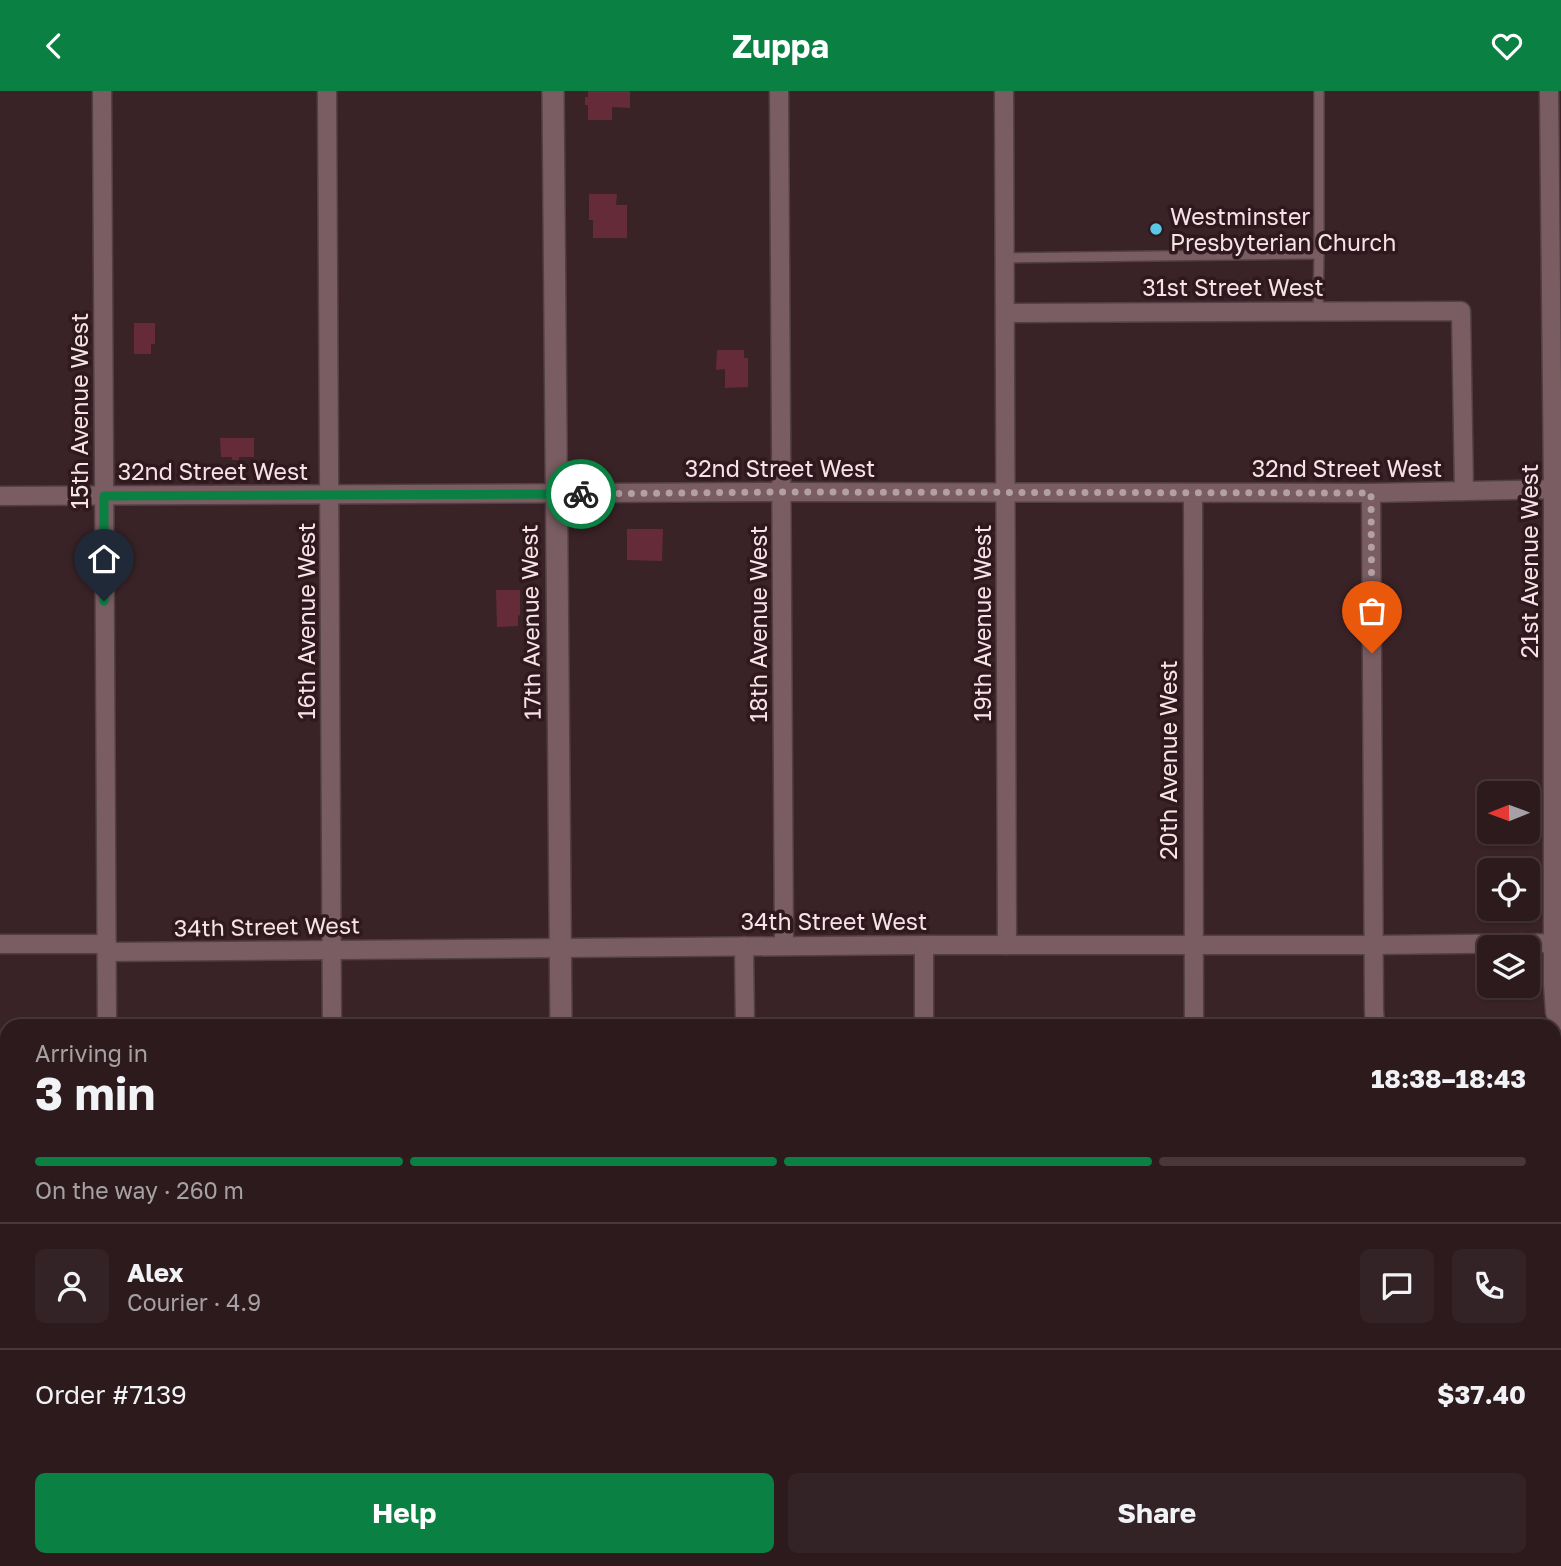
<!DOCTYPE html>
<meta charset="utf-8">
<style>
body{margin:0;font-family:"Golos Text",sans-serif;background:#342326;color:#f1f3f6;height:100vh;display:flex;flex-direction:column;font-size:26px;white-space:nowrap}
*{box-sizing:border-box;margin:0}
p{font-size:23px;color:#a6a1a4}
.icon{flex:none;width:38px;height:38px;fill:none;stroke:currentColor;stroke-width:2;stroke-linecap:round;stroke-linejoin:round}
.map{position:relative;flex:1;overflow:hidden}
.side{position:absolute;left:0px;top:928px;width:1561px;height:548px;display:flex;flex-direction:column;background:#2c1a1d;border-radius:21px 21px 0 0;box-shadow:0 2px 5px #0004,0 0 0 2px #48383b}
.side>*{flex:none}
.needle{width:46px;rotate:269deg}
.controls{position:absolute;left:1477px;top:690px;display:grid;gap:14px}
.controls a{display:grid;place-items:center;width:63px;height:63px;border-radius:10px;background:#2c1a1d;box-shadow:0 2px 5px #0004,0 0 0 2px #48383b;font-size:35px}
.pin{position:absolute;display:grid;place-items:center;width:60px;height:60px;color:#fff;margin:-72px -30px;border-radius:50% 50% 50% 0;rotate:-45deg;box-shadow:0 0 7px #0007}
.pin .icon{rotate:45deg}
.courier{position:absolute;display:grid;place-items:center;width:70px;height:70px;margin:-35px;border:5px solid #0b8043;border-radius:50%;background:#fff;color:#222;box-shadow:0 2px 9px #0007}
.headline em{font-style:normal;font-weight:700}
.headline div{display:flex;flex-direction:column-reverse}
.headline{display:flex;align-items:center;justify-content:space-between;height:119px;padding:0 35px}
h1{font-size:46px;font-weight:700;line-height:52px}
.bar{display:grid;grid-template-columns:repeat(4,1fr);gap:10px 7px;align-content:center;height:84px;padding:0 35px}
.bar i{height:9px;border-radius:5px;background:#48383b}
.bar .selected{background:#0b8043}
.bar p{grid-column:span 4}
.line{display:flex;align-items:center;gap:18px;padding:0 35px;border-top:2px solid #48383b}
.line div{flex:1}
.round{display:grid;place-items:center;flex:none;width:74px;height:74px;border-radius:10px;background:#342326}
.cta{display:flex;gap:14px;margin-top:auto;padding:14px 35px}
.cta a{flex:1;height:80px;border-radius:10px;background:#0b8043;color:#fff;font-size:28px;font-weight:700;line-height:80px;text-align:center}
.cta a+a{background:#342326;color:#f1f3f6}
header{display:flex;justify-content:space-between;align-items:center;height:91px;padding:0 35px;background:#0b8043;color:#fff;font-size:32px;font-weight:700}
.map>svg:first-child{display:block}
.building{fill:#652b39}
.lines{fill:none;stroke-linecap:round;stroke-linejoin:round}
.service-casing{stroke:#544044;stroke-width:12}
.minor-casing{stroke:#544044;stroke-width:21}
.tertiary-casing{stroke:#544044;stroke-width:24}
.service{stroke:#795d62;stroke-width:9}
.minor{stroke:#795d62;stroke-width:18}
.tertiary{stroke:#795d62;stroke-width:21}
.done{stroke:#b4a0a4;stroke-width:7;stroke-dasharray:0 12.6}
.route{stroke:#0b8043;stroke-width:9}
.poi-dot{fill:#59c8e4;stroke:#30191e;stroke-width:2.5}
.labels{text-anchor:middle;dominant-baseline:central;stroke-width:7;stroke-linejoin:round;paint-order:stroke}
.poi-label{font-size:23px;fill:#f5e4e7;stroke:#30191e;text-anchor:start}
.street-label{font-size:23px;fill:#f5e4e7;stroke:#30191e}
</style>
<header><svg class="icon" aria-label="back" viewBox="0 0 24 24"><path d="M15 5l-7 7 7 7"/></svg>Zuppa<svg class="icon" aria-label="heart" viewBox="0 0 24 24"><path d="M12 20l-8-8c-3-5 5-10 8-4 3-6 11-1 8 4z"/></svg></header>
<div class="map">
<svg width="1561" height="1475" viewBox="0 0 1561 1475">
<rect width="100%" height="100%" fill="#3a2327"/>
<g class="building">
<path d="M588,0H630V17L612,16V29H588V14H585V6H588Z"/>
<path d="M589,103H617L616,114H627V147H593V129H589Z"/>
<path d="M134,232H155V253H151V263H134Z"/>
<path d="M717,259H744V267H748V296L725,297V278L716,279Z"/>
<path d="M220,347H254V366H239V369H232V366H221Z"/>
<path d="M627,438H663L662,470L627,469Z"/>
<path d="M496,499H520V524L518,525V535L497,536Z"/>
</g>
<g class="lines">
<defs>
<g id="service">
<path d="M1005,167L1319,163V0"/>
<path d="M1318,221L1319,163"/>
<path d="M0,1299L7,1298"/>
</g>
<g id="minor">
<path d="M102,0L107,934"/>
<path d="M327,0L332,934"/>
<path d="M779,0L784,855"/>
<path d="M1004,0L1007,854"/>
<path d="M1549,0L1553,398V893L1555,921L1561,939"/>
<path d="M1005,222L1461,220L1464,400"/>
<path d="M1371,402L1374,919L1375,934"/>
<path d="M1193,403L1194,934"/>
<path d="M0,405L781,401L1371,402L1561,398"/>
<path d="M0,853H107"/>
<path d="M924,854V934"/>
<path d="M744,855L745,934"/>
<path d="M107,861L924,854H1374L1561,852"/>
<path d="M0,960H7"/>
<path d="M0,1199H7"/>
<path d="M1554,1304L1561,1303"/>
<path d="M0,1454H7"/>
<path d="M111,1468V1475"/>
<path d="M336,1468V1475"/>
<path d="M749,1468V1475"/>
<path d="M927,1468V1475"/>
</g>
<g id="tertiary">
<path d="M553,0L561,934"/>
<path d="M564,1468V1475"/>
</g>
</defs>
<use href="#service" class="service-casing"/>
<use href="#minor" class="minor-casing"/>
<use href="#tertiary" class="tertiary-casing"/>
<use href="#service" class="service"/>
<use href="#minor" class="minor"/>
<use href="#tertiary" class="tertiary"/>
</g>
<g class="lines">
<path class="done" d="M581,403L781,401L1371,402L1372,562"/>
<path class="route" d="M104,510V405L581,403"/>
</g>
<circle class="poi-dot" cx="1156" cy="138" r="7"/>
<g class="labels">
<g class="poi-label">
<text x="1170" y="125">Westminster<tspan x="1170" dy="26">Presbyterian Church</tspan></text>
</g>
<g class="street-label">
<text x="1233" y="196">31st Street West</text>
<text transform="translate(79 320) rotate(-90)">15th Avenue West</text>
<text x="780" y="377">32nd Street West</text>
<text x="1347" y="377">32nd Street West</text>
<text x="213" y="380">32nd Street West</text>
<text transform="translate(1529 470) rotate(-90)">21st Avenue West</text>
<text transform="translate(306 530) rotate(-90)">16th Avenue West</text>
<text transform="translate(530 531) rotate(-91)">17th Avenue West</text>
<text transform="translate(982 532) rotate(-90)">19th Avenue West</text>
<text transform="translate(758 533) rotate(-90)">18th Avenue West</text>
<text transform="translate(1168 669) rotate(-90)">20th Avenue West</text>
<text x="834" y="830">34th Street West</text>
<text transform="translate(267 835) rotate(-1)">34th Street West</text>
</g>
</g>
</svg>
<div class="controls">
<a><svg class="needle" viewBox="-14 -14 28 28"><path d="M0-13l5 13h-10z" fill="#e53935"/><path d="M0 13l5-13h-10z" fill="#a6a1a4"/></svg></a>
<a><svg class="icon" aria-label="locate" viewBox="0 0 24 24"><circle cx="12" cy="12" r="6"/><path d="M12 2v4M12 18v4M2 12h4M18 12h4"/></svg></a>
<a><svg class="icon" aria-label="layers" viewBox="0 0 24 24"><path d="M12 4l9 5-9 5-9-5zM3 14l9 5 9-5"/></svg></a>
</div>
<div class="pin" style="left:1372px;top:562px;background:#ea580c"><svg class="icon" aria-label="bag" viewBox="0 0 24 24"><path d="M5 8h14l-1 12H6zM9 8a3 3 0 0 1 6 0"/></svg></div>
<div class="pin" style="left:104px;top:510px;background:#1f2937"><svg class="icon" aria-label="home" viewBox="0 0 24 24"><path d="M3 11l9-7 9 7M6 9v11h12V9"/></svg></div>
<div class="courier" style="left:581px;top:403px"><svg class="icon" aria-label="bike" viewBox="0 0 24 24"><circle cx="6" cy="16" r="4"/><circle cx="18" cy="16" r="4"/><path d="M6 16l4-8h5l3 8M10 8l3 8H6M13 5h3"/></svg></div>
<section class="side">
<div class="headline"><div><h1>3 min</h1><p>Arriving in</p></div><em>18:38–18:43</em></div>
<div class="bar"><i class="selected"></i><i class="selected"></i><i class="selected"></i><i></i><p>On the way · 260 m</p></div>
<div class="line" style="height:126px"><a class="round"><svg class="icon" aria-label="person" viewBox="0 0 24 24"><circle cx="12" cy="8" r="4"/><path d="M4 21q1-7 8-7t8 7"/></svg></a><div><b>Alex</b><p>Courier · 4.9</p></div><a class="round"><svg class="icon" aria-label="chat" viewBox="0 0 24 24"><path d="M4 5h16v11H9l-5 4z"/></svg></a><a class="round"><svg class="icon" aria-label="phone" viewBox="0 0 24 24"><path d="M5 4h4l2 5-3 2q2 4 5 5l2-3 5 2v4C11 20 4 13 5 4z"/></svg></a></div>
<div class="line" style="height:91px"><div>Order #7139</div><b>$37.40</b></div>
<div class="cta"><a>Help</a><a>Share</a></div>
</section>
</div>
